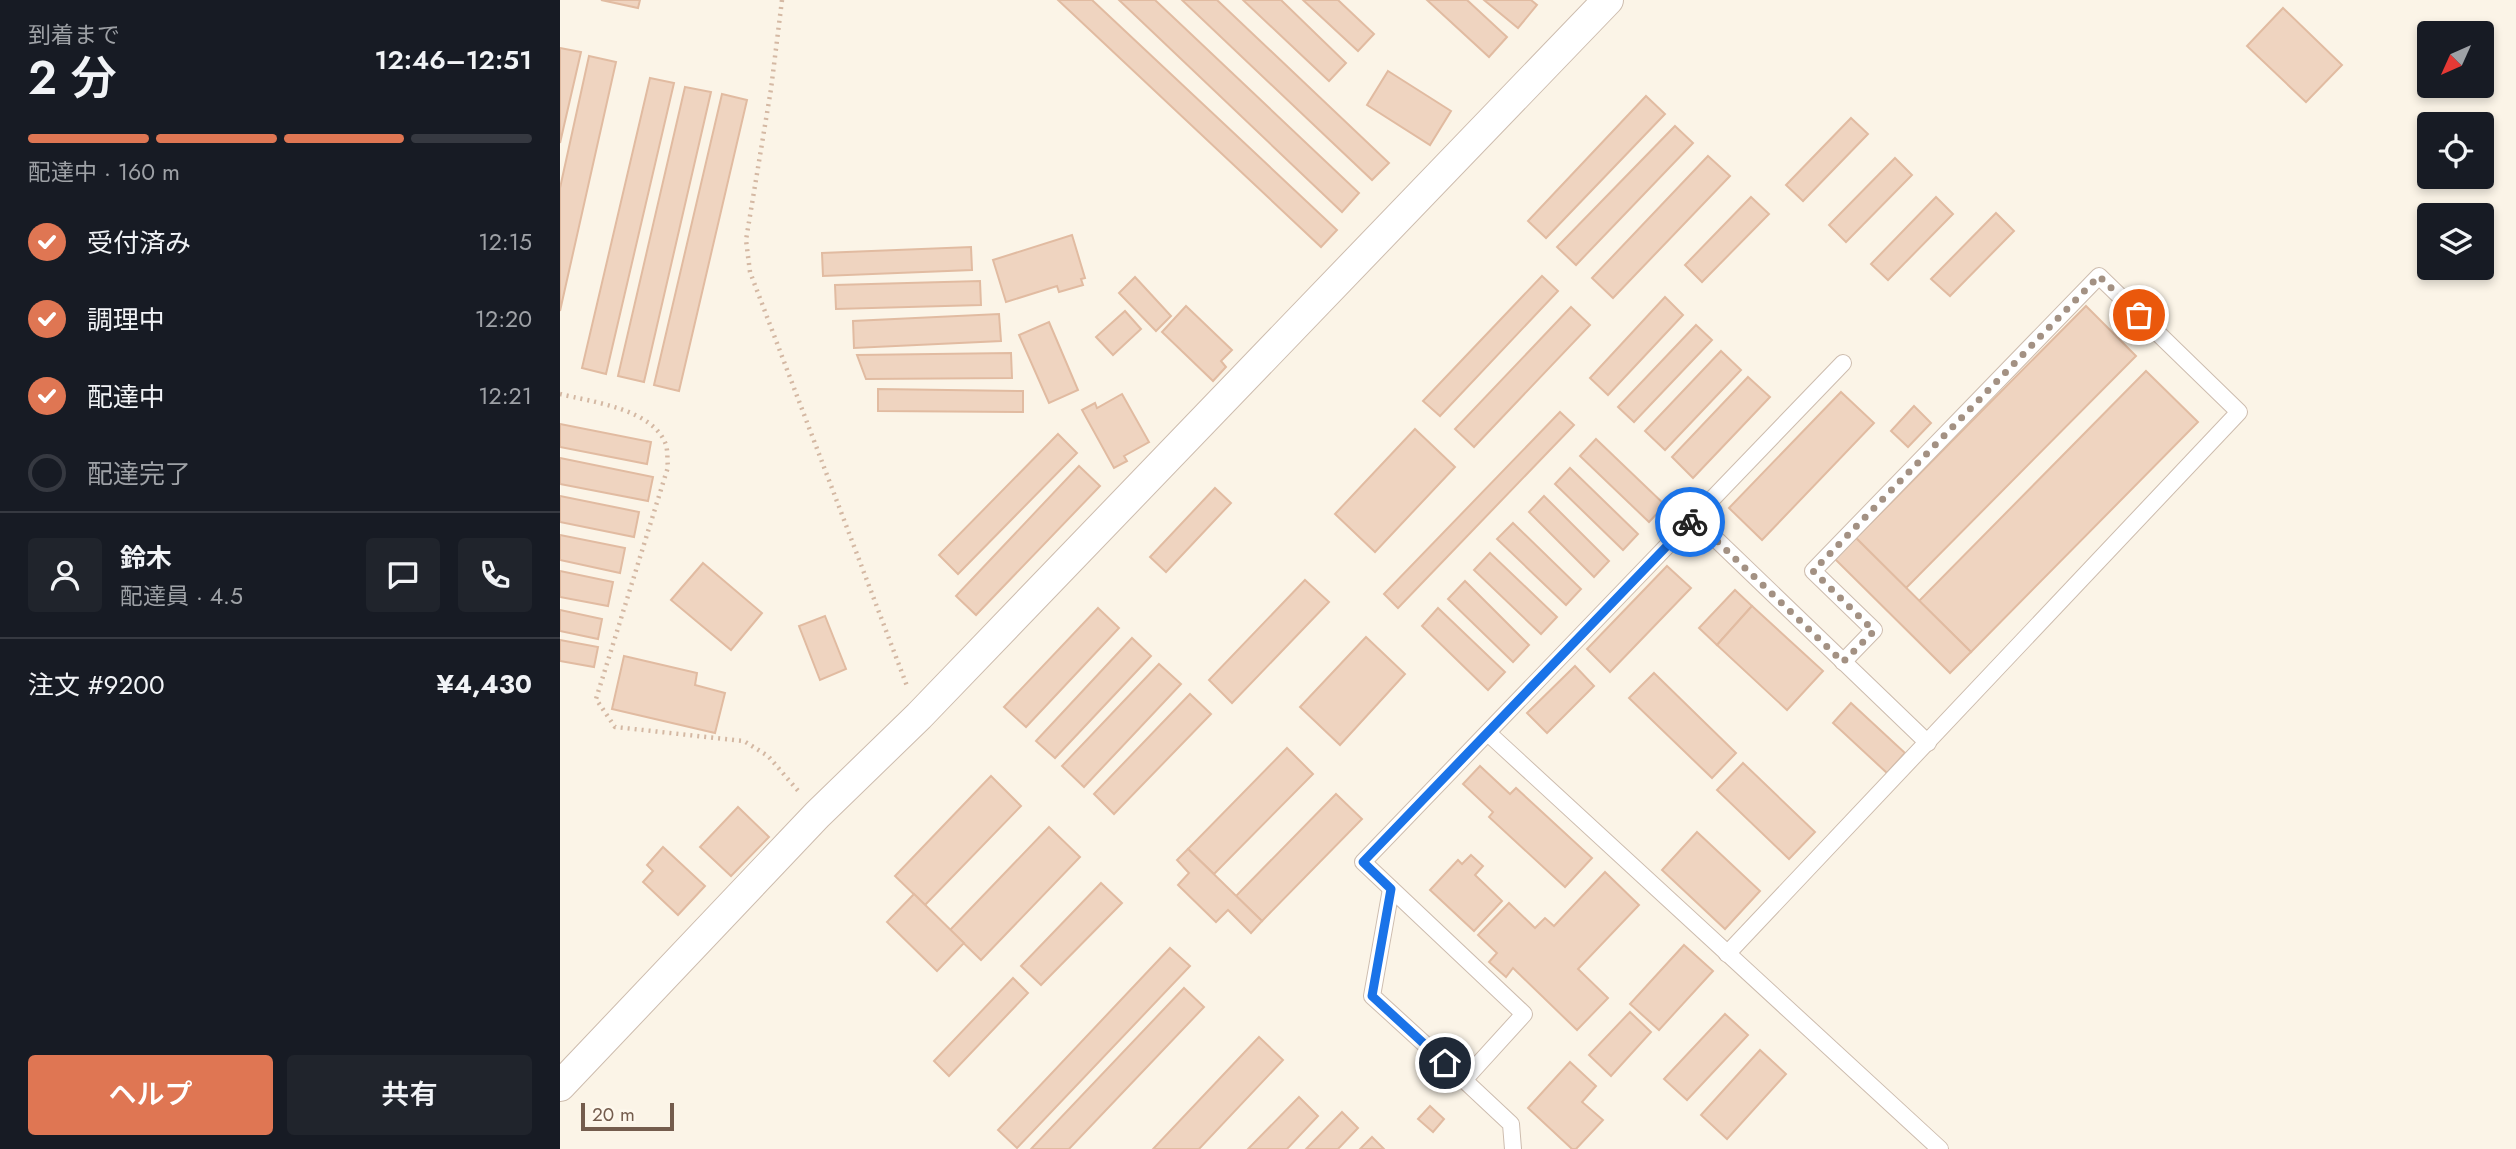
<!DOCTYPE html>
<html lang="ja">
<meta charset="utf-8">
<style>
body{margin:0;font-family:Jost,"Noto Sans JP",sans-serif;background:#20242c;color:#f1f3f6;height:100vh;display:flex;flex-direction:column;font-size:26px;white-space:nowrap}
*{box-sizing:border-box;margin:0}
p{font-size:23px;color:#9ea1a6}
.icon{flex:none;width:38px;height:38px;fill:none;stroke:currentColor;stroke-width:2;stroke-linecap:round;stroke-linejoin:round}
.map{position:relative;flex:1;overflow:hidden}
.side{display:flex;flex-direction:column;background:#171b24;width:560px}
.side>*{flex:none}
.needle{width:46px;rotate:225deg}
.tools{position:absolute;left:1857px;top:21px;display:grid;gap:14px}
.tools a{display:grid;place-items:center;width:77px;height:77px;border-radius:7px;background:#171b24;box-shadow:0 4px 10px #0003;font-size:35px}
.scale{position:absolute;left:21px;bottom:18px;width:93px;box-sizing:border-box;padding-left:7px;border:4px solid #745c4d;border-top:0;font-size:19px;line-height:24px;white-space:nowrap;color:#745c4d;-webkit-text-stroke:5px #fef8ed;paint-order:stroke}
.pin{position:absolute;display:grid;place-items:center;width:60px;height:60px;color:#fff;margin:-30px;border:4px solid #fff;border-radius:50%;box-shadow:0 2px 7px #0007}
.courier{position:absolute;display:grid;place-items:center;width:70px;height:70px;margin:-35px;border:5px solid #1a73e8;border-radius:50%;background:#fff;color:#222;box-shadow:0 2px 9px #0007}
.summary em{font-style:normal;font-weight:600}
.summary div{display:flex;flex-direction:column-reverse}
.summary{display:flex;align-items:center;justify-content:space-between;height:119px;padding:0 28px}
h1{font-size:46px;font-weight:600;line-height:52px}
.bar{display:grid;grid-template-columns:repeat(4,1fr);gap:10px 7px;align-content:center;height:84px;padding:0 28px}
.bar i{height:9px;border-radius:5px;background:#363941}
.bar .on{background:#df7653}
.bar p{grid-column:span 4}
.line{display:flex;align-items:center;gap:18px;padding:0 28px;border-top:2px solid #363941}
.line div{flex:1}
.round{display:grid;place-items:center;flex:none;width:74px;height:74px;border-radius:7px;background:#20242c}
ol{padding:0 28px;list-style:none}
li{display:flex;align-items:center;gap:21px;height:77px}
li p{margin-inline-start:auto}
li .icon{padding:7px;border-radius:50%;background:#df7653;color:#fff;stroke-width:4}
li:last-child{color:#9ea1a6}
li i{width:38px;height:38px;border:4px solid #363941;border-radius:50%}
.primary-button{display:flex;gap:14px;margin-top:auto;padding:14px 28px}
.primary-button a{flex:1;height:80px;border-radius:7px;background:#df7653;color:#fff;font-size:28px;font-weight:600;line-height:80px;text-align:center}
.primary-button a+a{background:#20242c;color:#f1f3f6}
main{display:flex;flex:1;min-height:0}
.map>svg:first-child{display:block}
.building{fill:#efd4c0;stroke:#e1bba1;stroke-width:2}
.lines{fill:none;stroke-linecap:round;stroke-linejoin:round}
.service-casing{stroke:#cdbcae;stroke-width:18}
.minor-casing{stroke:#cdbcae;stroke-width:32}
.path{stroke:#d4b8a3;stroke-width:4.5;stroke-dasharray:2 5;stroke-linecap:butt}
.service{stroke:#fff;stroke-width:16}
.minor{stroke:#fff;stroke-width:30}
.done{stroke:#a39183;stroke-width:7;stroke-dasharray:0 12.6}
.route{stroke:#1a73e8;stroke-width:9}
</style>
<main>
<section class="side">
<div class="summary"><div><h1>2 分</h1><p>到着まで</p></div><em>12:46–12:51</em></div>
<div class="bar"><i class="on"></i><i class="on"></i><i class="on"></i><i></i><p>配達中 · 160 m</p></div>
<ol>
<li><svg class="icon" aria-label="check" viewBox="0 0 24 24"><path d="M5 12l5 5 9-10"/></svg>受付済み<p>12:15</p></li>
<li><svg class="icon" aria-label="check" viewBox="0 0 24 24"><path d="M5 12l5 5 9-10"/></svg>調理中<p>12:20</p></li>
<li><svg class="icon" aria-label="check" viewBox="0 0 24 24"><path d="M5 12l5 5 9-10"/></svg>配達中<p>12:21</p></li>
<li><i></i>配達完了</li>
</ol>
<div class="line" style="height:126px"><a class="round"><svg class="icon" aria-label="person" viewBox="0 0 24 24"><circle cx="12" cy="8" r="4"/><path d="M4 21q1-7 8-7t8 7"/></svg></a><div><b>鈴木</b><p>配達員 · 4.5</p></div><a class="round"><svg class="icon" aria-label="chat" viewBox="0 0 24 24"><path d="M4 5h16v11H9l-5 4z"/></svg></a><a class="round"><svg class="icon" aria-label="phone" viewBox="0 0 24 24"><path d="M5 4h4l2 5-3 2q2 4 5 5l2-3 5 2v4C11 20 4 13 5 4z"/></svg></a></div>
<div class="line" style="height:91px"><div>注文 #9200</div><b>¥4,430</b></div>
<div class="primary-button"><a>ヘルプ</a><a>共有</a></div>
</section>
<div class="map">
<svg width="1956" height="1149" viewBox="0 0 1956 1149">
<rect width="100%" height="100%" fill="#fbf4e7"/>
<g class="building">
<path d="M41,0H80L78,8Z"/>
<path d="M498,0H532L777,230L761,247Z"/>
<path d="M559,0H595L799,193L782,212Z"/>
<path d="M622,0H657L829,163L812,180Z"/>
<path d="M683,0H721L786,63L769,81Z"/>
<path d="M743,0H778L814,34L798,51Z"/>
<path d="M867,0H907L947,37L929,57Z"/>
<path d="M924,0H971L977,5L958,28Z"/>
<path d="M1723,8L1782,65L1746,102L1687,46Z"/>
<path d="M0,48L21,52L0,143Z"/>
<path d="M29,56L56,62L0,311V188Z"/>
<path d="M828,71L891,111L870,145L807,105Z"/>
<path d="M90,78L114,83L46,374L22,368Z"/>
<path d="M125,87L151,92L84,382L58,376Z"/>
<path d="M162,94L187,100L119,391L94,385Z"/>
<path d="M1086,96L1105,114L986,238L968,221Z"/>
<path d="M1291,118L1308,134L1243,201L1226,185Z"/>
<path d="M1115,126L1133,143L1016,265L997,247Z"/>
<path d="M1148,156L1170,176L1053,298L1032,278Z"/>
<path d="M1335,158L1352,175L1286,242L1269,225Z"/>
<path d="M1191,197L1209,214L1142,282L1125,265Z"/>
<path d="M1376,197L1393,214L1328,280L1311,264Z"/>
<path d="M1436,213L1454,231L1390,296L1371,279Z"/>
<path d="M512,235L525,278L521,279L523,285L499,292L497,286L446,302L433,260Z"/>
<path d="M411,247L412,270L263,276L262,253Z"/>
<path d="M982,276L998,291L880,416L863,401Z"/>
<path d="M575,277L611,316L596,331L559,293Z"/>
<path d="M420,281L421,305L276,309L275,285Z"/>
<path d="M1105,297L1123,315L1048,395L1030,378Z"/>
<path d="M626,306L672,350L661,361L666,367L653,381L602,332Z"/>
<path d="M1526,306L1576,356L1346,588L1296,538Z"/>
<path d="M1011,307L1030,325L914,447L895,429Z"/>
<path d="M565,311L581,329L553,355L536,337Z"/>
<path d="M439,314L441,341L294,348L293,321Z"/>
<path d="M489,322L518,390L489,403L459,335Z"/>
<path d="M1136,325L1152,340L1074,422L1058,407Z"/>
<path d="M1161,351L1181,370L1105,450L1085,431Z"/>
<path d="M451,353L452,378L306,379L297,355Z"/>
<path d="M1586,371L1638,422L1411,652L1359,601Z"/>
<path d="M1188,377L1210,397L1133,478L1112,457Z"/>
<path d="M318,389L463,391V412L318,411Z"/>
<path d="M1281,392L1314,423L1202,540L1169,508Z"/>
<path d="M562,394L589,442L564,456L567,461L554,468L522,410L535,403L537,408Z"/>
<path d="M1354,406L1371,423L1348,447L1331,431Z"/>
<path d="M1000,412L1014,425L838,608L824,594Z"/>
<path d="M0,424L91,442L87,464L0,447Z"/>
<path d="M855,429L895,467L815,552L775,514Z"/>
<path d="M498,434L517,453L398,574L379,555Z"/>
<path d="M1036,439L1105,505L1089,522L1020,456Z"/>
<path d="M0,458L93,477L88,501L0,484Z"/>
<path d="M519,466L540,486L416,615L396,596Z"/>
<path d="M1010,468L1078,534L1063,550L995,484Z"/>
<path d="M655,488L671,503L606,572L590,557Z"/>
<path d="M0,496L79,512L74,537L0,522Z"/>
<path d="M984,496L1049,561L1034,577L969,512Z"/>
<path d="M953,523L1021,589L1006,605L937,539Z"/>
<path d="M0,535L65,548L60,573L0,560Z"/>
<path d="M1296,538L1411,652L1390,673L1275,559Z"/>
<path d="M930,553L997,617L981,634L914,570Z"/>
<path d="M143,563L202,613L171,650L111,600Z"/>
<path d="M1107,566L1131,588L1050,672L1027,649Z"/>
<path d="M0,571L53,582L48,606L0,597Z"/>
<path d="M745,580L769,602L672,703L649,680Z"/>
<path d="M905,581L969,645L953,662L888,599Z"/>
<path d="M1175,590L1192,606L1157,645L1139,628Z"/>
<path d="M1192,606L1263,671L1227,710L1157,645Z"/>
<path d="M538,608L559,628L466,727L444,707Z"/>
<path d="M878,608L945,672L928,690L862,626Z"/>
<path d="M0,610L42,619L38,639L0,631Z"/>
<path d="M265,616L286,669L260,680L239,626Z"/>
<path d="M806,637L845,674L780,745L740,707Z"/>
<path d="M572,638L591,656L495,758L476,741Z"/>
<path d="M0,640L38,647L34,667L0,661Z"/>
<path d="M64,656L137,673L135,685L165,693L155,733L52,709Z"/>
<path d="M599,664L621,684L524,787L502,766Z"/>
<path d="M1015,666L1034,686L987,733L967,713Z"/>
<path d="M1094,673L1176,753L1152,778L1069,698Z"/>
<path d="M630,694L651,714L554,814L534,794Z"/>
<path d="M1291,703L1345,753L1327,773L1273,723Z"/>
<path d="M727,748L753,774L654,874L628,849Z"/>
<path d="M1183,763L1255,832L1229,859L1157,790Z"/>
<path d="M920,766L950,794L956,788L1032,858L1005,887L929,817L933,812L903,784Z"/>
<path d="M431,776L461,806L365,905L335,876Z"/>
<path d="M776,794L802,819L702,921L676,896Z"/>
<path d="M178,807L209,837L171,876L140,847Z"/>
<path d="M489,827L520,857L421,960L390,930Z"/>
<path d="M1137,832L1200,891L1165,929L1102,870Z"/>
<path d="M103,847L145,886L118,915L83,882L93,871L87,865Z"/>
<path d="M628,849L702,921L691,933L668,910L656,922L618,885L629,873L617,860Z"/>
<path d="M911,855L923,866L915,875L942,901L914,931L870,890L898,860L902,864Z"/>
<path d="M1045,872L1079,905L1018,969L1048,998L1017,1030L953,968L946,977L929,962L937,953L918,935L949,903L975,928L985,918L994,926Z"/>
<path d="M541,883L562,903L481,985L461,966Z"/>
<path d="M354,894L404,943L377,971L327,922Z"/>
<path d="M1124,945L1153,971L1099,1030L1070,1004Z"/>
<path d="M610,948L630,966L457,1148L438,1130Z"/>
<path d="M453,978L468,993L389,1076L374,1061Z"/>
<path d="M624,988L644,1007L509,1149H471Z"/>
<path d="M1070,1012L1091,1032L1051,1076L1029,1055Z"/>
<path d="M1165,1014L1188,1035L1127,1100L1104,1079Z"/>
<path d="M699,1037L723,1060L639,1149H593Z"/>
<path d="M1200,1050L1226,1074L1167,1139L1141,1115Z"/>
<path d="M1010,1062L1036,1086L1022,1102L1043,1120L1016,1149H1012L968,1108Z"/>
<path d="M739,1097L758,1116L727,1149H688Z"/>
<path d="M870,1106L884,1119L873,1132L858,1119Z"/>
<path d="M782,1112L798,1128L778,1149H746Z"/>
<path d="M812,1137L824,1149H800Z"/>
</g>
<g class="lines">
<defs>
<g id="service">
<path d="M1134,518L1368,743"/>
<path d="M928,733L1380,1149"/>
<path d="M831,889L812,996L904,1080"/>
<path d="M1167,954L1679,412L1539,276L1253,571L1314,630L1283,662"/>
<path d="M953,1149L951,1124L904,1080L964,1014L803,862L1283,363"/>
</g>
<path id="minor" d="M0,1086L257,815L359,716L1048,0"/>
</defs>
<use href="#service" class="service-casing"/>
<use href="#minor" class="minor-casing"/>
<g class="path">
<path d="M222,0L211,89L186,240L190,272L347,686"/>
<path d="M0,394C32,402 94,409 106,445C108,452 107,460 108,467L36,699L55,727L184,741L208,756L240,793"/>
</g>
<use href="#service" class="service"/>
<use href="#minor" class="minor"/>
</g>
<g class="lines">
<path class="done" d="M1130,522L1134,519L1283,662L1314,631L1253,571L1539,276L1579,315"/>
<path class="route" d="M885,1063L812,996L831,889L803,862L1130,522"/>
</g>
</svg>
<div class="tools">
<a><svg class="needle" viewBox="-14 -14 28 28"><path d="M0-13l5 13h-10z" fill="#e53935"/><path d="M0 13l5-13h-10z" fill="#9ea1a6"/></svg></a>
<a><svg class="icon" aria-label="locate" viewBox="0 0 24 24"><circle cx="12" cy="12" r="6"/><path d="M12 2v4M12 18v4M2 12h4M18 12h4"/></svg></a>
<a><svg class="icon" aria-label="layers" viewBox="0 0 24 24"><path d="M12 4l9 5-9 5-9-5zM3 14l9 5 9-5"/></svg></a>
</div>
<div class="scale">20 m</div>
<div class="pin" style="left:1579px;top:315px;background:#ea580c"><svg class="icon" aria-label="bag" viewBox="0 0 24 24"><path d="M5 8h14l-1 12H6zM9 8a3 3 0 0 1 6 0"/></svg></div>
<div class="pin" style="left:885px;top:1063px;background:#1f2937"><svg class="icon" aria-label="home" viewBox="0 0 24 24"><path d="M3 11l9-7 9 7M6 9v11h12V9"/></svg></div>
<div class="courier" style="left:1130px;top:522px"><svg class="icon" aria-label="bike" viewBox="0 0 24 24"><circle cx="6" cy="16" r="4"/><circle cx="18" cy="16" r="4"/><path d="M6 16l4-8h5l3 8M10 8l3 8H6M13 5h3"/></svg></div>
</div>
</main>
